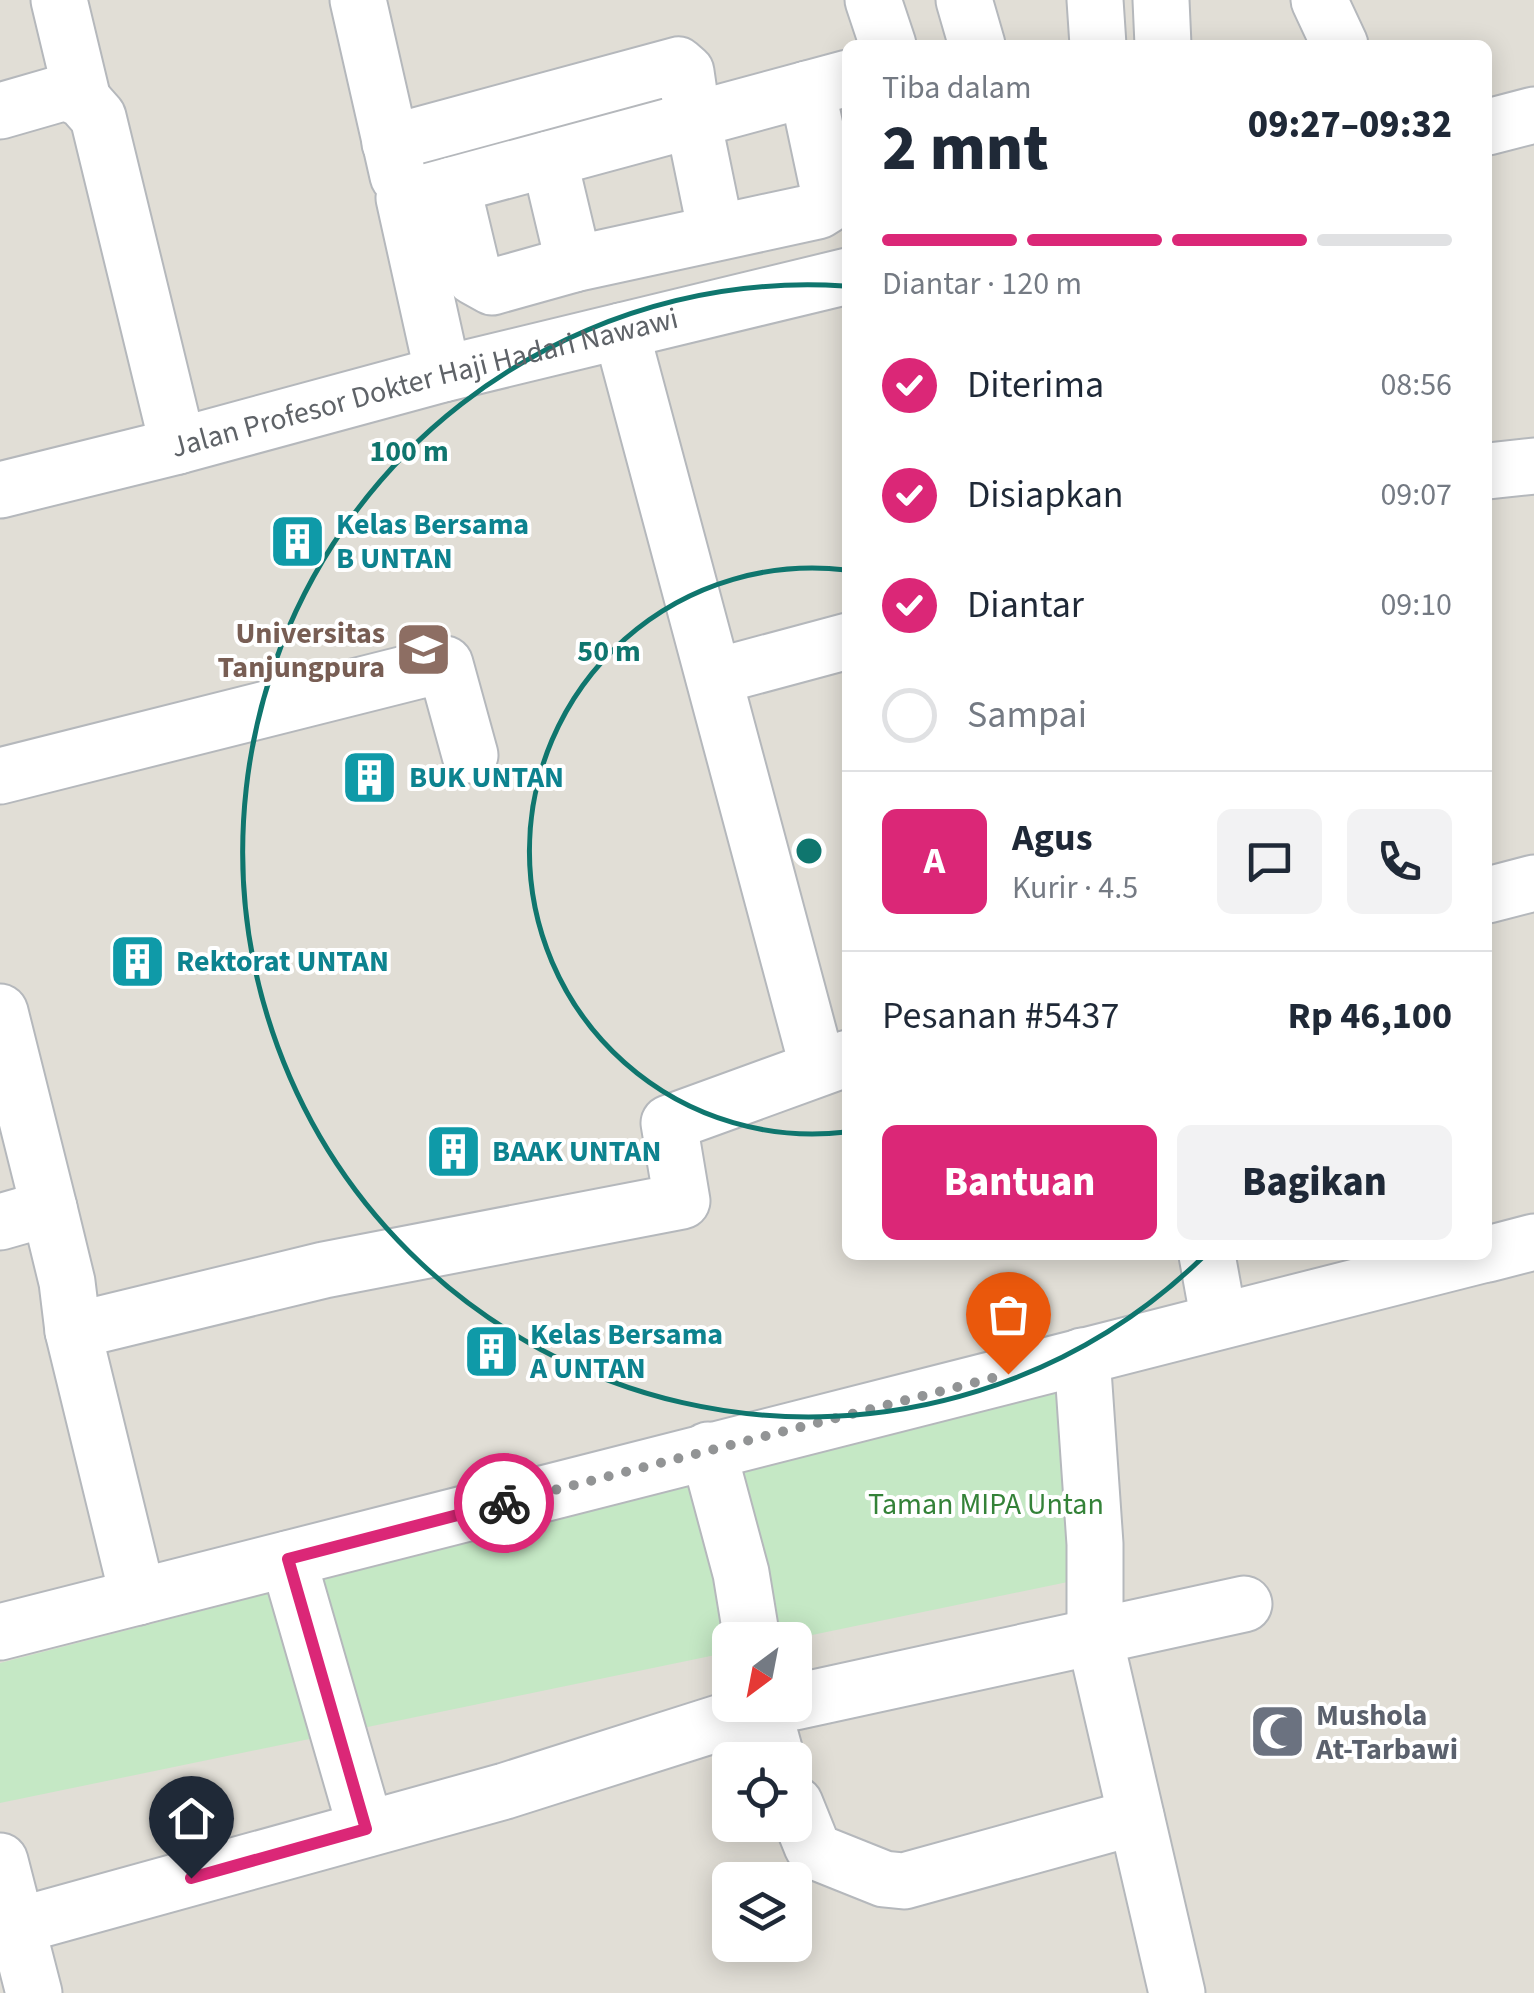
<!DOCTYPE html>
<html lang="id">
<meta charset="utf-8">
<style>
body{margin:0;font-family:"Source Sans 3",sans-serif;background:#f2f2f3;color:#1f2937;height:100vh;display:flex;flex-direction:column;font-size:38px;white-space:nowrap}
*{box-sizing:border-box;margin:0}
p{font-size:32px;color:#747a83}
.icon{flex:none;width:55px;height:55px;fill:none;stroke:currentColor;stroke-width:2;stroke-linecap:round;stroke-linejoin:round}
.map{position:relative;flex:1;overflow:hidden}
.details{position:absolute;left:842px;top:40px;width:650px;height:1220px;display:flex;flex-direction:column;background:#fff;border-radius:15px;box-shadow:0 5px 25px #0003}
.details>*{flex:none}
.needle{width:65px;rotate:212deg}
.buttons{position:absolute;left:712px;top:1622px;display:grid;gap:20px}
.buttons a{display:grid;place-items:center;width:100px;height:100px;border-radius:15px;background:#fff;box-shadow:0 5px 25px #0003;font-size:50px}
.pin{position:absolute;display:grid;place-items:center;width:85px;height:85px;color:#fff;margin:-102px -42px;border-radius:50% 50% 50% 0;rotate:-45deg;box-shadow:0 0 10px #0007}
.pin .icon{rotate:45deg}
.courier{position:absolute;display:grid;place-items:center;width:100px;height:100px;margin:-50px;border:8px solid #db2777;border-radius:50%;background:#fff;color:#222;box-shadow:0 2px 12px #0007}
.head em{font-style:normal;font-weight:800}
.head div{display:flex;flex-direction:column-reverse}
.head{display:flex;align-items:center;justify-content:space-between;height:170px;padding:0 40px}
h1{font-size:65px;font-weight:800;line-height:75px}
.bar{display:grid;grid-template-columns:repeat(4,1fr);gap:15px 10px;align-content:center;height:120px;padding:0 40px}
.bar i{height:12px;border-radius:8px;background:#e0e1e3}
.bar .selected{background:#db2777}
.bar p{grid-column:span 4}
.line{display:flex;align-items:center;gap:25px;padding:0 40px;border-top:2px solid #e0e1e3}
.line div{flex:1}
.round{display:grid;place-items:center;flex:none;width:105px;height:105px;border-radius:15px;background:#f2f2f3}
ol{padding:0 40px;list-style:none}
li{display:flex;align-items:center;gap:30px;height:110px}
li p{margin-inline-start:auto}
li .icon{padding:10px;border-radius:50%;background:#db2777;color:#fff;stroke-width:4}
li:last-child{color:#747a83}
li i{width:55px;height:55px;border:5px solid #e0e1e3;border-radius:50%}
.action{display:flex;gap:20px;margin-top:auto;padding:20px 40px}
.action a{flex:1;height:115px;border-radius:15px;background:#db2777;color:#fff;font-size:40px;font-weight:800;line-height:115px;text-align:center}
.action a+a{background:#f2f2f3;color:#1f2937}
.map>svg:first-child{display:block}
.education{fill:#e1ded6;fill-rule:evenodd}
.green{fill:#c5e8c5}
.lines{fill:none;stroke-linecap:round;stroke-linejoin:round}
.minor-casing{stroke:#b5b8bc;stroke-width:59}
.minor{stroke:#fff;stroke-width:55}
.done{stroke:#929495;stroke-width:10;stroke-dasharray:0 18}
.route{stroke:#db2777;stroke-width:12}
.ring{fill:none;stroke:#0f766e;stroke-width:5}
.labels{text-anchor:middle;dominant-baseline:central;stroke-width:8;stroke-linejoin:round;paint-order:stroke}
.street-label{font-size:30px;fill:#5f6368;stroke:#fff}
.culture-label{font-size:30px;font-weight:bold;fill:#0d838f;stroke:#fff;text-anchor:start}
.education-label{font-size:30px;font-weight:bold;fill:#785e54;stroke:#fff;text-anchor:end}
.park-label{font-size:30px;fill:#348238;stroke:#fff}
.worship-label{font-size:30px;font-weight:bold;fill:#5b616d;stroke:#fff;text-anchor:start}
.centre{fill:#0f766e;stroke:#fff;stroke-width:5}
.ring-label{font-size:30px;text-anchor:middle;font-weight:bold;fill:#0f766e;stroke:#fff;stroke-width:8;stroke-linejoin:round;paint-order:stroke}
</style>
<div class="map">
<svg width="1534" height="1993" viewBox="0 0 1534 1993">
<rect width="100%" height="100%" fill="#f1efe8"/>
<path class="education" d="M0,0H1534V1993H0ZM848,45H1488V1255H848ZM730,1640H795V1705H730ZM730,1760H795V1825H730ZM730,1880H795V1945H730Z"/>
<path class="green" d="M1071,1386L1087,1578L788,1640H730V1652L0,1803V1663Z"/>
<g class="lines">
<defs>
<g id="minor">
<path d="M59,0L83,100"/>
<path d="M358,0L398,176"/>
<path d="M873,0L888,45"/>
<path d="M964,0L977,45"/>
<path d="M1095,0L1098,45"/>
<path d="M1161,0L1163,45"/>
<path d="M1319,0L1340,45"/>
<path d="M0,111L66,92L83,100L98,117L178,446"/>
<path d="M1488,127L1534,115"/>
<path d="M390,143L678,65L686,72L693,120L716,232"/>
<path d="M549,159L574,264"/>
<path d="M452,185L474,277L492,287L574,264L818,211L826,206L830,197L807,89"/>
<path d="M621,331L818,1068"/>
<path d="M443,374L404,198L848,78"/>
<path d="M1488,471L1534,466"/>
<path id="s1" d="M0,490L178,446L443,374L848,276"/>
<path d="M714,677L848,641"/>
<path d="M0,776L445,664L470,755"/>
<path d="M1488,895L1534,883"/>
<path d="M0,1012L49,1208"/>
<path d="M0,1222L49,1208L67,1282L73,1331L138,1597"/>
<path d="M1488,1254L1534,1242"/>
<path d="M1207,1255L1219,1321"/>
<path d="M73,1331L324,1270L682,1201L669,1123L848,1058"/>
<path d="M1082,1356L1095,1544V1639L1177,1993"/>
<path d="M708,1450L741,1573L752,1640"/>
<path d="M288,1559L366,1829"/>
<path d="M0,1632L1482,1255"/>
<path d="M795,1702L1244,1604"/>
<path d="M777,1760L763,1709L783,1705"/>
<path d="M795,1804L812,1846L819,1853L884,1879L904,1881L1136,1817"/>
<path d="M0,1861L34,1993"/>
<path d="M17,1926L505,1791L763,1709L762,1705"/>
</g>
</defs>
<use href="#minor" class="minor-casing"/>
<use href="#minor" class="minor"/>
</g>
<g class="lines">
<path class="done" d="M504,1503L1008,1374"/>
<path class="route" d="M191,1878L366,1829L288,1559L504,1503"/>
</g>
<g class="ring">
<path d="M846 1132A283 283 0 1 1 846 570"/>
<path d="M1202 1258A566 566 0 1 1 844 286"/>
</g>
<defs>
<symbol id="building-square" viewBox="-11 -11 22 22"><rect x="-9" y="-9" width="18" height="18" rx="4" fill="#0f9aa8" stroke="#fff"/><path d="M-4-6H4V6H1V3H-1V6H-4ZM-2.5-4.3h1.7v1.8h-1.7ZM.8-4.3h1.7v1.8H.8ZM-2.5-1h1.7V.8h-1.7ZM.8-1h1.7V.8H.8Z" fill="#fff"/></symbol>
<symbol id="university-square" viewBox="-11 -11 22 22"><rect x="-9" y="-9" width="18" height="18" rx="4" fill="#8d6e63" stroke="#fff"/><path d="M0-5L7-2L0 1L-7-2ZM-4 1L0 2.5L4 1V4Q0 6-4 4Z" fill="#fff"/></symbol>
<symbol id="mosque-square" viewBox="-11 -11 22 22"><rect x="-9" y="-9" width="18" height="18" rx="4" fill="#6b7280" stroke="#fff"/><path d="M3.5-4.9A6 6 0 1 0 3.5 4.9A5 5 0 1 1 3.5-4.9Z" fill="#fff"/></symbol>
</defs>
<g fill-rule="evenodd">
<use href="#building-square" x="266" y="510" width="63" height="63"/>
<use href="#university-square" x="392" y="618" width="63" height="63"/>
<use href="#building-square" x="338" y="746" width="63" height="63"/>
<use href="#building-square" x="106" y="930" width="63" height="63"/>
<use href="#building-square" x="422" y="1120" width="63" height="63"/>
<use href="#building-square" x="460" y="1320" width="63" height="63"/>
<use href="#mosque-square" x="1246" y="1700" width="63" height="63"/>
</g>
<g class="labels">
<g class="street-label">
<text stroke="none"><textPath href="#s1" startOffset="438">Jalan Profesor Dokter Haji Hadari Nawawi</textPath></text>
</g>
<g class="culture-label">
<text x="336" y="524">Kelas Bersama<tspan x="336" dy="34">B UNTAN</tspan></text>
<text x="409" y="777">BUK UNTAN</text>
<text x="176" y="961">Rektorat UNTAN</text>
<text x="492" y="1151">BAAK UNTAN</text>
<text x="530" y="1334">Kelas Bersama<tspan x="530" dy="34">A UNTAN</tspan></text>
</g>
<g class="education-label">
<text x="385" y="633">Universitas<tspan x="385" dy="34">Tanjungpura</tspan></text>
</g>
<g class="park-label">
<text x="986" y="1504">Taman MIPA Untan</text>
</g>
<g class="worship-label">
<text x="1316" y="1715">Mushola<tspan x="1316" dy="34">At-Tarbawi</tspan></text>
</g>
</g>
<circle cx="809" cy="851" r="15" class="centre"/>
<g class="ring-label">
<text x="409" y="461">100 m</text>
<text x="609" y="661">50 m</text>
</g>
</svg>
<div class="buttons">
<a><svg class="needle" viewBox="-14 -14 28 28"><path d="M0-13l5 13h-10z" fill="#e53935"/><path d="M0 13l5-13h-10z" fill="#747a83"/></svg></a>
<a><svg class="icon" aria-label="locate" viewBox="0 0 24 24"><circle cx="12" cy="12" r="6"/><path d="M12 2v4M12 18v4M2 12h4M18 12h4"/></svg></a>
<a><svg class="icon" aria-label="layers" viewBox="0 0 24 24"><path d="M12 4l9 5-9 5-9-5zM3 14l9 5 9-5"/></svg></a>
</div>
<div class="pin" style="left:1008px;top:1374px;background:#ea580c"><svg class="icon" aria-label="bag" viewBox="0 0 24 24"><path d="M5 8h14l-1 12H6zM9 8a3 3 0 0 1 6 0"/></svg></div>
<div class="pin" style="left:191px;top:1878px;background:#1f2937"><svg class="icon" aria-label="home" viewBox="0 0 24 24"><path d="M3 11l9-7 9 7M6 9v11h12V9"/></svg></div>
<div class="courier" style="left:504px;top:1503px"><svg class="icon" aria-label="bike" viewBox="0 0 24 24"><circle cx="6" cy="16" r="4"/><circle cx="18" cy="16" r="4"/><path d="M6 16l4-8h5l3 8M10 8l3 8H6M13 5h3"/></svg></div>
<section class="details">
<div class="head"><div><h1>2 mnt</h1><p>Tiba dalam</p></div><em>09:27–09:32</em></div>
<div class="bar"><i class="selected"></i><i class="selected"></i><i class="selected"></i><i></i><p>Diantar · 120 m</p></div>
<ol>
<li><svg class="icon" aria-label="check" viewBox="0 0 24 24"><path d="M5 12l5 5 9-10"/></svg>Diterima<p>08:56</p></li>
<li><svg class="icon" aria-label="check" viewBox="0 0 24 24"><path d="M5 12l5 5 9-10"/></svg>Disiapkan<p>09:07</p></li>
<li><svg class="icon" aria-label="check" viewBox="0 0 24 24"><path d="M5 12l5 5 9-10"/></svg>Diantar<p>09:10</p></li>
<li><i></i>Sampai</li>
</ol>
<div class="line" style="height:180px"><b class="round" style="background:#db2777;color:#fff">A</b><div><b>Agus</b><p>Kurir · 4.5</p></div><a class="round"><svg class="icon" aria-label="chat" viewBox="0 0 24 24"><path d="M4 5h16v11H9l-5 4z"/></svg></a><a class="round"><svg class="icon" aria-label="phone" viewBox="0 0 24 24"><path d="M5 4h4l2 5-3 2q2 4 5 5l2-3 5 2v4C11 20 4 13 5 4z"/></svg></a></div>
<div class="line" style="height:130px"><div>Pesanan #5437</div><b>Rp 46,100</b></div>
<div class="action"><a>Bantuan</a><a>Bagikan</a></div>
</section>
</div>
